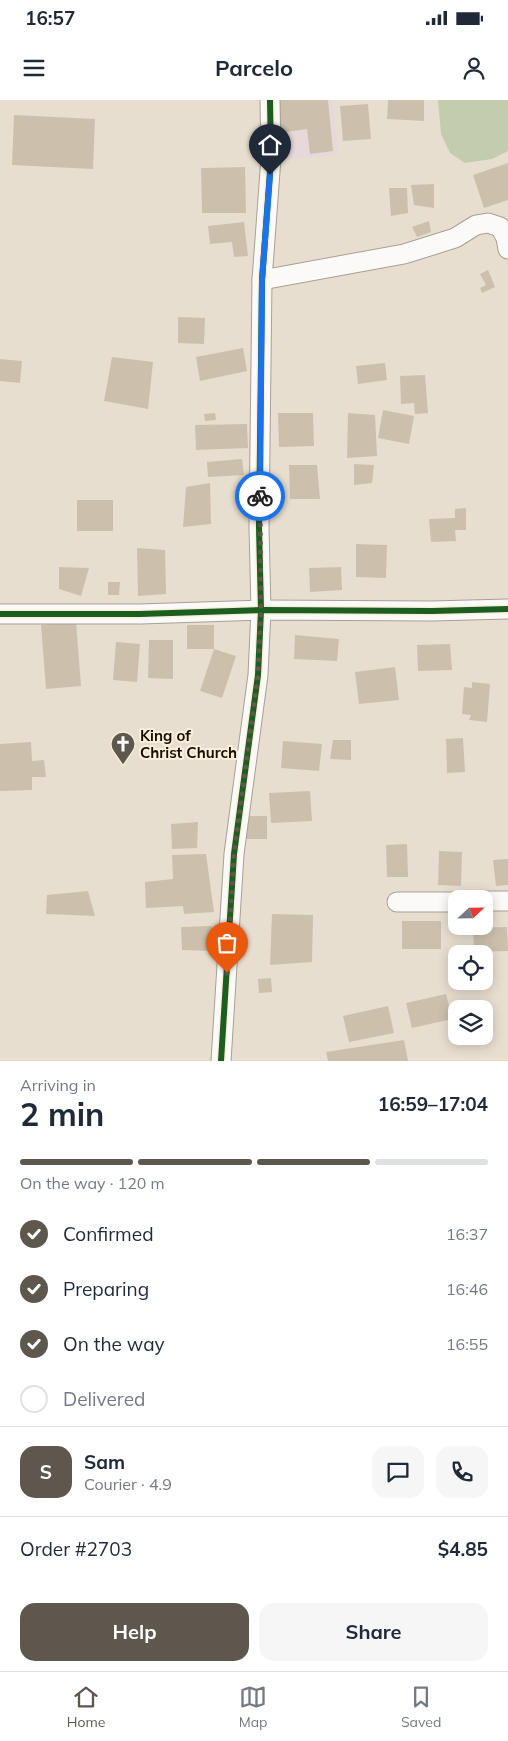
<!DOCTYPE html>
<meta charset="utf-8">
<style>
body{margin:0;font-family:Mulish,sans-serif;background:#f6f6f7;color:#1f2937;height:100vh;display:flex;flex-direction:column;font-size:19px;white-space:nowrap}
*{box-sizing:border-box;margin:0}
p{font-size:16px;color:#747a83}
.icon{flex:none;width:28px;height:28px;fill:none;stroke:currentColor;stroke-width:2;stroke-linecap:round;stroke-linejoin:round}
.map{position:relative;height:961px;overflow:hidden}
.drawer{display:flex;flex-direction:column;background:#fff;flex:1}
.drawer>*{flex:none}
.needle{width:32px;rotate:68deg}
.buttons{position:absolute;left:448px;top:790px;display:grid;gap:10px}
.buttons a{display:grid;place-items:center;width:45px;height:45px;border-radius:10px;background:#fff;box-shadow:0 2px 12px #0003;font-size:25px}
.pin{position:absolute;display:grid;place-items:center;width:42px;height:42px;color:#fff;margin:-51px -21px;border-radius:50% 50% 50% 0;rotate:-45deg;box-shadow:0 0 5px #0007}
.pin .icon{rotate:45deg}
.courier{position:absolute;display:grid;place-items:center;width:50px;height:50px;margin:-25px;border:4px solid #1a73e8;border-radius:50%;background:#fff;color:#222;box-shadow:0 1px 6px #0007}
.headline em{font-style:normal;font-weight:700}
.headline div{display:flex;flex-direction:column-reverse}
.headline{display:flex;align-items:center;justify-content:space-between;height:85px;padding:0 20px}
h1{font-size:32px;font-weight:700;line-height:38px}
.bar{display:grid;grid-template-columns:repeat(4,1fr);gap:8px 5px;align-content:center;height:60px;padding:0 20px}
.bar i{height:6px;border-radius:4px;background:#e0e1e3}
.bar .current{background:#5e574d}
.bar p{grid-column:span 4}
.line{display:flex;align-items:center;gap:12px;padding:0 20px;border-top:1px solid #e0e1e3}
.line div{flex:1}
.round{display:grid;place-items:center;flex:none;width:52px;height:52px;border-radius:15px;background:#f6f6f7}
ol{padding:0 20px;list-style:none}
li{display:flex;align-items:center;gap:15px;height:55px}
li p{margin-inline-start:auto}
li .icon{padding:5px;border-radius:50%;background:#5e574d;color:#fff;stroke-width:4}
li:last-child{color:#747a83}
li i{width:28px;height:28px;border:2px solid #e0e1e3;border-radius:50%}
.button{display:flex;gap:10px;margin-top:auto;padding:10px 20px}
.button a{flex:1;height:58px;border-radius:15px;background:#5e574d;color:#fff;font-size:20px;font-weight:700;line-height:58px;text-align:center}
.button a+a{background:#f6f6f7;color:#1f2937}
.status{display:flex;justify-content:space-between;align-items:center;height:35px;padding:0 25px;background:#fff;direction:ltr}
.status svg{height:14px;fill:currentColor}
header{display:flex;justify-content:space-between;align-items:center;height:65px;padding:0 20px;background:#fff;font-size:22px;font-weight:700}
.menu{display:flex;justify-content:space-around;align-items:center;height:70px;border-top:1px solid #e0e1e3;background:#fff;font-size:14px;color:#747a83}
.menu a{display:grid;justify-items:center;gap:2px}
.menu .current{color:#5e574d}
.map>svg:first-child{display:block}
.commercial{fill:#e7d8da}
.green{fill:#c4ccae}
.building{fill:#ccc0ad}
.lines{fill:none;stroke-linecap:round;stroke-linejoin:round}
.street-casing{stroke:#a7a095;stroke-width:21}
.street{stroke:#fcfaf8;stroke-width:19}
.cycleway-casing{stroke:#fcefd8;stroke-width:9}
.cycleway{stroke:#1b5e20;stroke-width:6}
.done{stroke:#5e574d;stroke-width:5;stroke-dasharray:0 9}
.route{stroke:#1a73e8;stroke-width:6}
.labels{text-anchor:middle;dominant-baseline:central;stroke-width:4;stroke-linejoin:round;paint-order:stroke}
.poi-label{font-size:15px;font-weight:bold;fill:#140f06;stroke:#fcefd8;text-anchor:start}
</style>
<div class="status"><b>16:57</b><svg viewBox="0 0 49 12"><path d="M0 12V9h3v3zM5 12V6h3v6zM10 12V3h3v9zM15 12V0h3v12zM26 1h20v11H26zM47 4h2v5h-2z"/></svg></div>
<header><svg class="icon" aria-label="menu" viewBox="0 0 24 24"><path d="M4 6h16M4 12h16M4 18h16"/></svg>Parcelo<svg class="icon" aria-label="person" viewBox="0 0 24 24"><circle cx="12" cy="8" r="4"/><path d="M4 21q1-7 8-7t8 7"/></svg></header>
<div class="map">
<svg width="508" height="961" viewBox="0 0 508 961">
<rect width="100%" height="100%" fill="#e8ded0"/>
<path class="commercial" d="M270,0H333L338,52L334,55L292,59L271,58Z"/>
<path class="green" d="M438,0H508V51L492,59L465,63L450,53L441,34Z"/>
<g class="building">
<path d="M275,0H328L333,51L310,54L307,29L279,33Z"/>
<path d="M388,0H424V21L387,19Z"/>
<path d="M368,4L371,39L343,41L340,6Z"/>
<path d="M14,15L95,19L93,69L12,65Z"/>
<path d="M508,63V100L484,108L473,75Z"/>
<path d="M245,67L246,113H202L201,68Z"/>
<path d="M434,84V108L414,105L411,85Z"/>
<path d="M389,88H407L408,113L391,116Z"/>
<path d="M429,121L431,132L417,137L412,127Z"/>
<path d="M244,122L248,156L234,157L232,142L210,144L208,126Z"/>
<path d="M488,170L495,187L482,193L480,188L486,185L480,174Z"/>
<path d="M178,217L205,218L204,244L178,243Z"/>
<path d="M243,248L247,271L200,281L196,257Z"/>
<path d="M112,257L153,262L148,309L104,301Z"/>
<path d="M0,259L22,261L20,283L0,281Z"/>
<path d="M385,263L387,280L358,284L356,266Z"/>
<path d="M425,275L428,313L415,314L414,303L401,304L400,276Z"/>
<path d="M383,310L414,316L409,344L378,338Z"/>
<path d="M215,313L216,320L205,321L204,314Z"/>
<path d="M278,313H313L314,346L279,347Z"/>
<path d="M348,313L375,315L377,356L347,358Z"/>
<path d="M247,324L248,348L196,350L195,325Z"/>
<path d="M242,359L244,375L208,377L207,362Z"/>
<path d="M354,364L374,365L372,383L354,385Z"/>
<path d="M289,365H317L320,399H290Z"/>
<path d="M210,383L211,424L183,427L186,387Z"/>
<rect x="77" y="400" width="36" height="31"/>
<path d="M466,408V430H455L456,441L431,442L429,419L455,418V409Z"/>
<path d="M356,444L387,445L386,478L356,477Z"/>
<path d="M137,448L165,450L166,494L138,496Z"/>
<path d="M59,467L89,468L81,496L59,489Z"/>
<path d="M341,467L342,490L310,492L309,468Z"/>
<path d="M108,482H120L119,495H108Z"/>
<path d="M76,522L81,586L46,589L41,525Z"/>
<rect x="187" y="525" width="27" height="24"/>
<path d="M295,535L339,539L337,561L294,559Z"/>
<path d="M149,540H173V579L148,578Z"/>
<path d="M116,542L140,544L137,582L113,580Z"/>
<path d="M450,544L452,570L418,571L417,545Z"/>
<path d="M214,549L236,556L222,598L200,591Z"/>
<path d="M395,567L399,600L359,604L355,572Z"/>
<path d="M472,582L490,584L487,622L469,620L471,615L462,614L464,587L472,588Z"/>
<path d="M463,638L465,672L447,673L446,639Z"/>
<path d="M333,640H351V660L330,659Z"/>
<path d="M283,641L322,644L319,671L281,668Z"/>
<path d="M31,642L32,661L44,660L46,677H32V690L0,691V644Z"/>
<path d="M310,691L312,721L271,723L269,693Z"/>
<rect x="246" y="716" width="21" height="23"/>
<path d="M198,722L197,748L172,749L171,724Z"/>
<path d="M407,744L408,777H387L386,745Z"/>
<path d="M439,751L462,752L461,786L438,785Z"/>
<path d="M206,754L214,812L184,814L183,806L146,808L145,782L173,779L172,755Z"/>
<path d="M508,759V785L496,786L493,760Z"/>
<path d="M88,791L95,816L46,814L47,795Z"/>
<path d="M272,814L313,815L312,862L270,865Z"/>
<rect x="402" y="821" width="39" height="28"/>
<path d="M212,826L211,851L182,850L181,827Z"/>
<path d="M507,827L508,851L474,852L473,828Z"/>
<path d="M271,878L272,892L259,893L258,879Z"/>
<path d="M446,894L452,919L412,928L406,903Z"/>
<path d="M388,906L394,933L349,942L343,916Z"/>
<path d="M404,940L408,961H328L326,952Z"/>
</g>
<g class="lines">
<defs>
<g id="street">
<path d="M262,180L404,154L455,138L476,125L488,123L500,127L506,138L508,149"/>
<path d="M0,514H140L261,510L432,511L508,509"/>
<path d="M484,801H508"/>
<path d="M397,802H456"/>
<path d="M221,961L234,754L258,575L261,510L259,428L262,180L271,58L270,0"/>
</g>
</defs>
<use href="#street" class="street-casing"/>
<use href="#street" class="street"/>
<defs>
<g id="cycleway">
<path d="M0,514H140L261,510L432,511L508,509"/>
<path d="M221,961L234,754L258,575L261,510L259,428L262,180L271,58L270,0"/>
</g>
</defs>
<use href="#cycleway" class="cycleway-casing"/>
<use href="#cycleway" class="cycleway"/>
</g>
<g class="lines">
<path class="done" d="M227,873L234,754L258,575L261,510L260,396"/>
<path class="route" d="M260,396L262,180L270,75"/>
</g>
<defs>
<symbol id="church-pin" viewBox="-11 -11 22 30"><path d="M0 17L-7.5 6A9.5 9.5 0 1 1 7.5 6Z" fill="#5e574d" stroke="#fcefd8"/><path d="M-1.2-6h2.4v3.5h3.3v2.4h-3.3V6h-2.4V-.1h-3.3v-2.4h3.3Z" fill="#fff"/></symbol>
</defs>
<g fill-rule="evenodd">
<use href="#church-pin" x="109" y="630" width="28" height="38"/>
</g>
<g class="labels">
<g class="poi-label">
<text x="140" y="635">King of<tspan x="140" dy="17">Christ Church</tspan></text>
</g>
</g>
</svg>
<div class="buttons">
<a><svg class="needle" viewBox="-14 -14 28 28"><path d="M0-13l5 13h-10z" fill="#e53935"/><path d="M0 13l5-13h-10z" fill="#747a83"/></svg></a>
<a><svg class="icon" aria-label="locate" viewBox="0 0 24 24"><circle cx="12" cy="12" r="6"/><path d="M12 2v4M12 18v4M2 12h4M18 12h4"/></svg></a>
<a><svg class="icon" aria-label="layers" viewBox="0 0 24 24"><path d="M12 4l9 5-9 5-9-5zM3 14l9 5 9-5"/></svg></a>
</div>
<div class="pin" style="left:227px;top:873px;background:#ea580c"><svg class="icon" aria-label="bag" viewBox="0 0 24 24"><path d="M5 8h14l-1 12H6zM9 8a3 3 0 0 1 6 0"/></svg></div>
<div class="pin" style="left:270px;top:75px;background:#1f2937"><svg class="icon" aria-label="home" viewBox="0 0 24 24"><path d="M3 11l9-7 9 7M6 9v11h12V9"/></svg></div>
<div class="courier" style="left:260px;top:396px"><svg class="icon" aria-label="bike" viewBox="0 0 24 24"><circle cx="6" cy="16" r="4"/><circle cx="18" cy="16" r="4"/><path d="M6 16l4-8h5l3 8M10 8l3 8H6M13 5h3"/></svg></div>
</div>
<section class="drawer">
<div class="headline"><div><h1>2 min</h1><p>Arriving in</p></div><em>16:59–17:04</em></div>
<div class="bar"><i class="current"></i><i class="current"></i><i class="current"></i><i></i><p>On the way · 120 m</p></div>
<ol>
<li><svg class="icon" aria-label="check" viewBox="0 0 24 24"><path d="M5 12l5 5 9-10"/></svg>Confirmed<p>16:37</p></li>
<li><svg class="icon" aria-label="check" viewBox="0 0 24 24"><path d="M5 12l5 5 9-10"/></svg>Preparing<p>16:46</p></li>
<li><svg class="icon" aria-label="check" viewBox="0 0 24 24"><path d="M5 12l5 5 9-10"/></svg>On the way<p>16:55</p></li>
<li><i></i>Delivered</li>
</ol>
<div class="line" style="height:90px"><b class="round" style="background:#5e574d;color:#fff">S</b><div><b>Sam</b><p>Courier · 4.9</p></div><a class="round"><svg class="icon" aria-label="chat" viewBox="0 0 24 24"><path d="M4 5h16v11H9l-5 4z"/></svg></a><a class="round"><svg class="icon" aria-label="phone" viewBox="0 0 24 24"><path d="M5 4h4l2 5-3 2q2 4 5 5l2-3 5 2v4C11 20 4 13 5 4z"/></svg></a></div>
<div class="line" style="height:65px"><div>Order #2703</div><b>$4.85</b></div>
<div class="button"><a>Help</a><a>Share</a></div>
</section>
<nav class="menu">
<a class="current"><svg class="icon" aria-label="home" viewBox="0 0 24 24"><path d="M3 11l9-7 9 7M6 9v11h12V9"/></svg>Home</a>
<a><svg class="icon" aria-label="map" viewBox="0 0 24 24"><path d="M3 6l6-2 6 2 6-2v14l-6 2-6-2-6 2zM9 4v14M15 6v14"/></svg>Map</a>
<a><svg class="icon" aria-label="saved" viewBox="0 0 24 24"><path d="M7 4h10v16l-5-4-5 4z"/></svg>Saved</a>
</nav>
